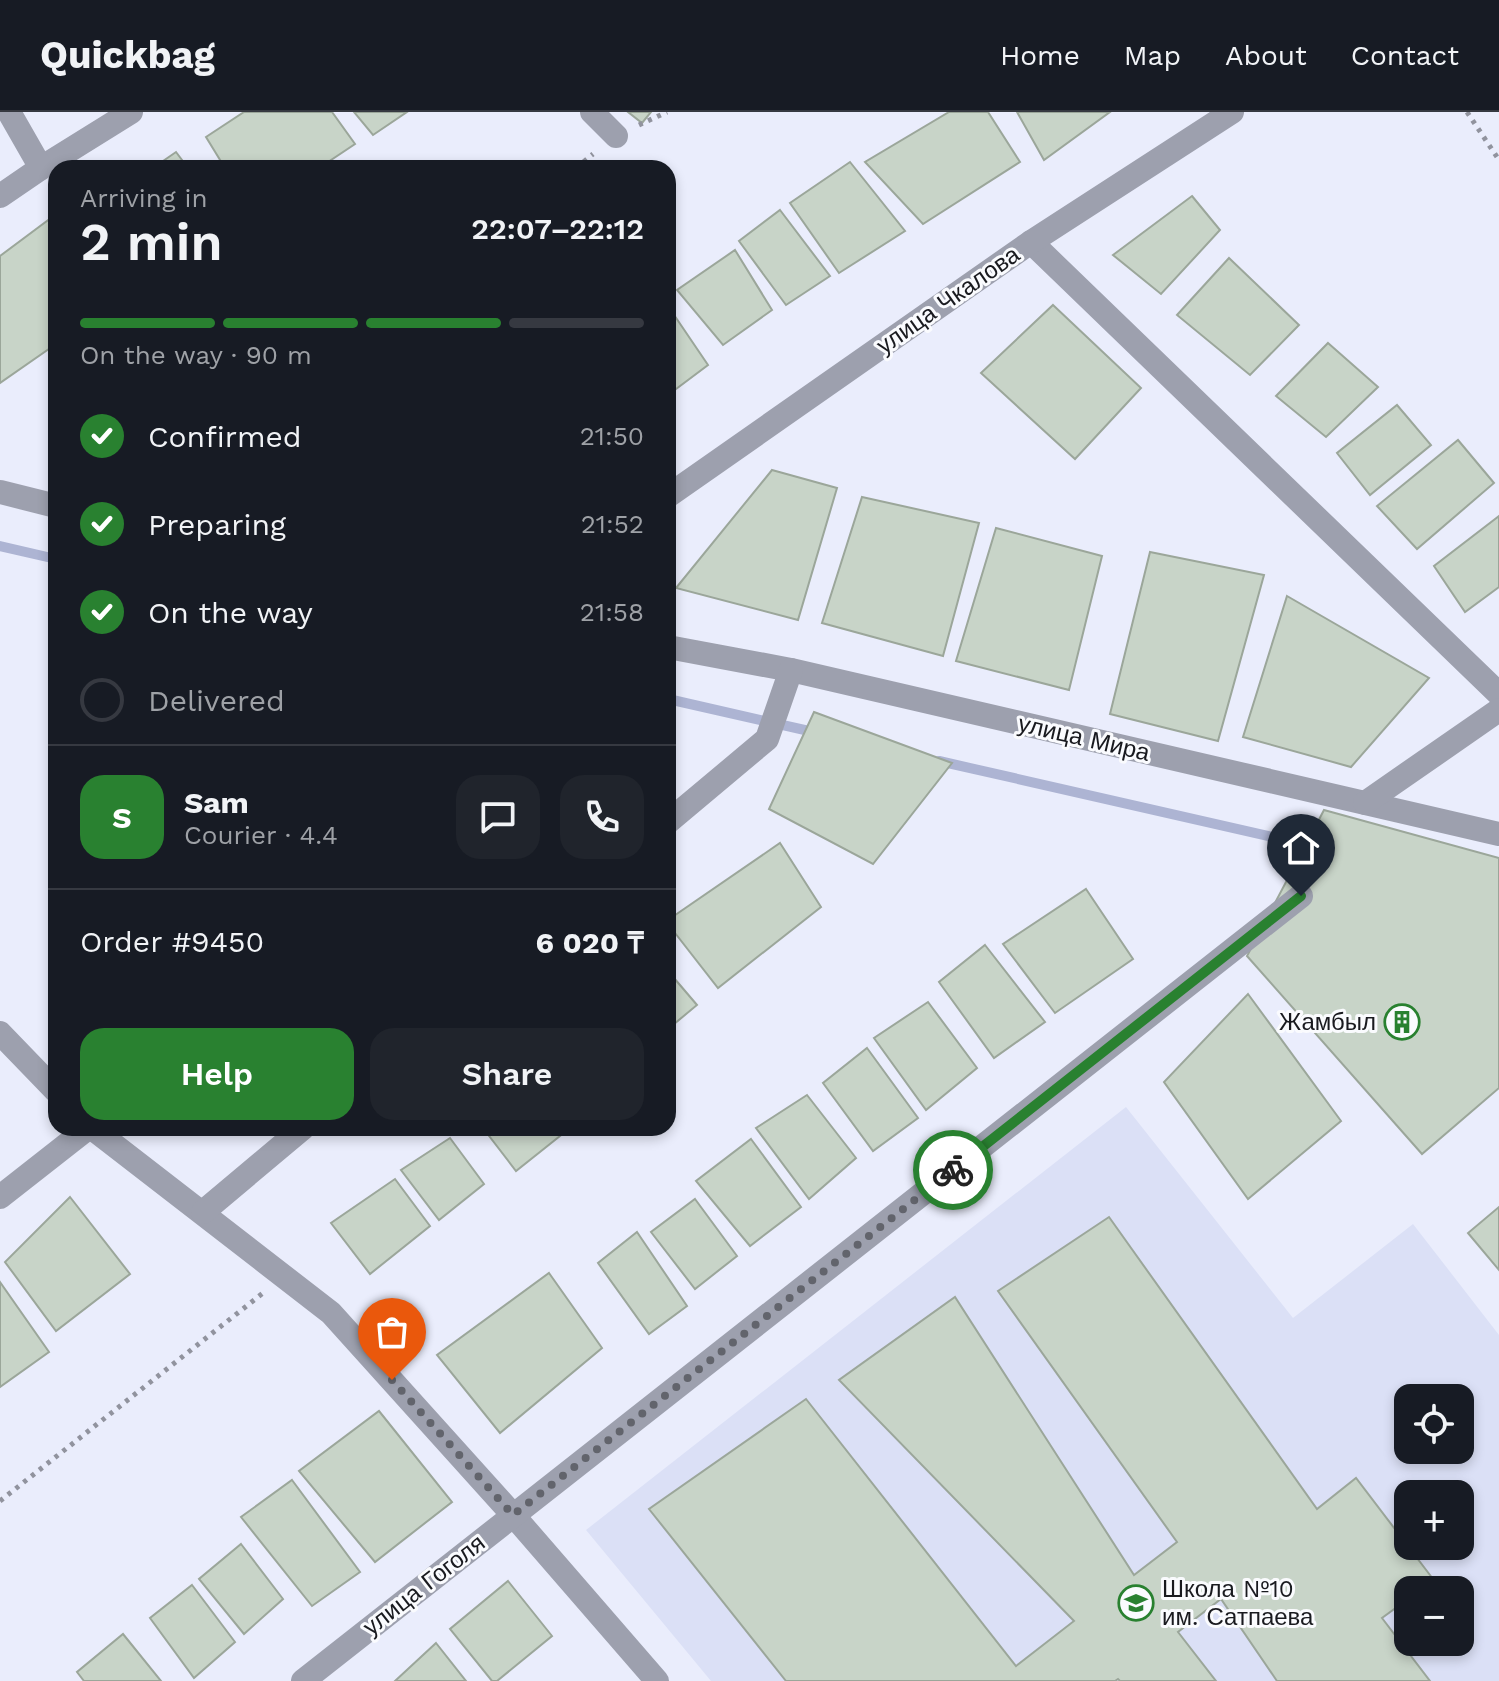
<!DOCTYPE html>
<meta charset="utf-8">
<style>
body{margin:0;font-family:"Work Sans",sans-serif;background:#20242c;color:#f1f3f6;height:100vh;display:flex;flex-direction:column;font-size:30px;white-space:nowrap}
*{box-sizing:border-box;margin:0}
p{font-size:26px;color:#9ea1a6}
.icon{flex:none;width:44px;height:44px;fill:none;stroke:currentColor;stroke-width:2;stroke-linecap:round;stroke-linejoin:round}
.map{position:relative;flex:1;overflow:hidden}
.side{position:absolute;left:48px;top:48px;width:628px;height:976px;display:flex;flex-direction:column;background:#171b24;border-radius:24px;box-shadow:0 4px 12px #0003}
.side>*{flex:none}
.buttons{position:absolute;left:1394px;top:1272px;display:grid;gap:16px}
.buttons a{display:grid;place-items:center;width:80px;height:80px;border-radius:16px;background:#171b24;box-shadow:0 4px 12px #0003;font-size:40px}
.pin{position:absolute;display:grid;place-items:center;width:68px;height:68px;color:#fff;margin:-82px -34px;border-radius:50% 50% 50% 0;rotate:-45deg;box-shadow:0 0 8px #0007}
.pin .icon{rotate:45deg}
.courier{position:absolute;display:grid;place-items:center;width:80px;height:80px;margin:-40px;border:6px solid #298130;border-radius:50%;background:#fff;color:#222;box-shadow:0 2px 10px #0007}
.head em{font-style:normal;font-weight:600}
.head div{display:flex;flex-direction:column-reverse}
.head{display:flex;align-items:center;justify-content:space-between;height:136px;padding:0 32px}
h1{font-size:52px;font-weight:600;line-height:60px}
.bar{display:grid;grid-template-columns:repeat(4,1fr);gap:12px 8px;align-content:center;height:96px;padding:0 32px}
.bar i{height:10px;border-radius:6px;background:#363941}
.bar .current{background:#298130}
.bar p{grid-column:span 4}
.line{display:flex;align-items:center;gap:20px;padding:0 32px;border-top:2px solid #363941}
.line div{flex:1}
.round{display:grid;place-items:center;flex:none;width:84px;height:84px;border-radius:24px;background:#20242c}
ol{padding:0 32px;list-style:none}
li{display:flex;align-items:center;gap:24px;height:88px}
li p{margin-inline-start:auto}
li .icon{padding:8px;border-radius:50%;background:#298130;color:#fff;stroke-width:4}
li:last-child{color:#9ea1a6}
li i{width:44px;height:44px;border:4px solid #363941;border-radius:50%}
.button{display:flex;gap:16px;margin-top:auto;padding:16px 32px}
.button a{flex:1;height:92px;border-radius:24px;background:#298130;color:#fff;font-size:32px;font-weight:600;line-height:92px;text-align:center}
.button a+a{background:#20242c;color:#f1f3f6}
header{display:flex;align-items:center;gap:48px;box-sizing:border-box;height:112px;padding:0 40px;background:#171b24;border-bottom:2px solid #363941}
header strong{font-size:38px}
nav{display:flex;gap:44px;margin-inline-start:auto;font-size:28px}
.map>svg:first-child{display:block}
.built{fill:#dbe0f6;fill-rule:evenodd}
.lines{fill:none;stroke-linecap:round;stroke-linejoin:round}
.stream{stroke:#adb4d3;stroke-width:10}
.building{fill:#c8d4c8;stroke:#9ba69a;stroke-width:2}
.path{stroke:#91939e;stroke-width:5;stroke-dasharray:4 6;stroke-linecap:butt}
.street{stroke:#9da0ae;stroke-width:24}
.done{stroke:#62646c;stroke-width:8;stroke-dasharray:0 14.4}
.route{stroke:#298130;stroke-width:10}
.labels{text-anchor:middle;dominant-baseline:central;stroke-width:6;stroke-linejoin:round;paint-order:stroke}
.street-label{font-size:24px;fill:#191a1f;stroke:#fafbfe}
.poi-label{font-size:24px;fill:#191a1f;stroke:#fafbfe;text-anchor:end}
</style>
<header>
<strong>Quickbag</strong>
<nav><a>Home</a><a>Map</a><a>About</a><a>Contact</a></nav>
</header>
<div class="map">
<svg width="1499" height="1569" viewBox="0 0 1499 1569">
<rect width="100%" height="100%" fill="#eaedfc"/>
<path class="built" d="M1126,995L1293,1206L1413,1112L1499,1223V1569H711L586,1418ZM1408,1286H1460V1338H1408ZM1408,1382H1460V1434H1408ZM1408,1478H1460V1530H1408Z"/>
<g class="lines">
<g class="stream">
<path d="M0,434L56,447"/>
<path d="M668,587L818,621"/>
<path d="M939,649L1317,735"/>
</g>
</g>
<g class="building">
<path d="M244,0H332L355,32L319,56H225L206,25Z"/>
<path d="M354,0H407L373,23Z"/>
<path d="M628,0H651L642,11Z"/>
<path d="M949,0H988L1020,50L923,112L865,50Z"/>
<path d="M1017,0H1110L1044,48Z"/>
<path d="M176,40L188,56H153Z"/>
<path d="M850,50L905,119L839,161L790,91Z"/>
<path d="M1192,84L1220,118L1161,182L1113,143Z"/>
<path d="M780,98L830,164L786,193L739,129Z"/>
<path d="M55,103L56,232L0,271V144Z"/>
<path d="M735,138L772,198L723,233L677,178Z"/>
<path d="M1229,146L1299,213L1250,263L1177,203Z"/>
<path d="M1053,193L1141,276L1075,347L981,261Z"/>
<path d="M668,194L708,253L668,283Z"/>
<path d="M1328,231L1378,275L1326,325L1276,284Z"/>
<path d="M1397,293L1431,333L1370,383L1337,341Z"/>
<path d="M1458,328L1494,371L1417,437L1377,394Z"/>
<path d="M772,358L837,376L798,508L676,476Z"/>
<path d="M862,385L979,411L943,544L822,511Z"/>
<path d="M1499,404V475L1465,500L1434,454Z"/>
<path d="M996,416L1102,444L1069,578L956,549Z"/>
<path d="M1150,440L1264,463L1218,629L1110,602Z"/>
<path d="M1287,484L1429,566L1351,655L1243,625Z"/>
<path d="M814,600L952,651L873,752L769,697Z"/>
<path d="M1324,698L1499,746V976L1422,1042L1247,844Z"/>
<path d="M780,731L821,795L718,876L668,812V808Z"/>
<path d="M1086,777L1133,847L1055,901L1003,832Z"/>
<path d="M985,833L1045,910L994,946L939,870Z"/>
<path d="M668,859L697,893L668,917Z"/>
<path d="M1248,882L1341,1009L1248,1087L1164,970Z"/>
<path d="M928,890L977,956L926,998L874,926Z"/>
<path d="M867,936L918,1006L873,1039L823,971Z"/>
<path d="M807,983L856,1046L809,1087L756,1016Z"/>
<path d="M483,1016H570L516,1059Z"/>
<path d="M450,1026L484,1072L439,1108L401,1058Z"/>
<path d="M751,1027L801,1095L750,1134L696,1069Z"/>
<path d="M395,1067L430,1114L370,1162L331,1111Z"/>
<path d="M70,1085L130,1162L56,1219L5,1150Z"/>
<path d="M695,1087L737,1144L695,1177L651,1120Z"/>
<path d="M1499,1095V1158L1468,1121Z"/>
<path d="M1109,1105L1317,1397L1356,1366L1433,1467L1419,1478H1408V1487L1382,1506L1430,1569H1277L1221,1487L1178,1520L1216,1569H1120L1118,1567L1115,1569H786L649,1397L806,1287L1016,1554L1074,1509L839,1268L955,1185L1134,1463L1177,1430L998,1179Z"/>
<path d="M637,1120L687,1194L649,1222L598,1151Z"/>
<path d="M549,1161L602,1236L500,1321L437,1243Z"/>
<path d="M0,1170L49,1240L0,1275Z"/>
<path d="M379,1299L452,1390L375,1450L299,1359Z"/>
<path d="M292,1368L360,1460L312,1494L241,1405Z"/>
<path d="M241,1432L283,1487L244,1522L199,1467Z"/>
<path d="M508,1469L552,1524L497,1569H492L450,1517Z"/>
<path d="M192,1473L235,1530L194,1566L150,1506Z"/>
<path d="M123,1522L161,1569H84L77,1560Z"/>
<path d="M436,1531L466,1569H395Z"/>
</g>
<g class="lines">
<g class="path">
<path d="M1467,0L1499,48"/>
<path d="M639,13L667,0"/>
<path d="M576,56L593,42"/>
<path d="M0,1389L263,1181"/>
</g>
<g class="street">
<path d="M592,0L616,24"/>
<path d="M41,56L131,0"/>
<path d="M0,84L41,56L9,0"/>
<path d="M1031,130L1499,582"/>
<path d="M0,380L56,394"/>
<path d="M668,384L1031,130L1232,0"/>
<path d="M668,535L791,558L1499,722"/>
<path d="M1365,691L1499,598"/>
<path d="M668,710L767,627L791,558"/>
<path d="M0,921L56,979"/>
<path d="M92,1016L331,1201L513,1403L657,1569"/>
<path d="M0,1085L88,1016"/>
<path d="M203,1100L303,1016"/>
<path d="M303,1569L1301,784"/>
</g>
</g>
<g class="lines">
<path class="done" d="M392,1268L513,1403L953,1058"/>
<path class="route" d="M953,1058L1301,784"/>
</g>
<defs>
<symbol id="building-ring" viewBox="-11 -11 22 22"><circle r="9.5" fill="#fafbfe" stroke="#298130" stroke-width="1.5"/><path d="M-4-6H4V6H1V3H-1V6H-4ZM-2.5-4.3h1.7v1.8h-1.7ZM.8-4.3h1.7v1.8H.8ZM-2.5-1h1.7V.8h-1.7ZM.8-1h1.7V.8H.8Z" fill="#298130"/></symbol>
<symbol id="school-ring" viewBox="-11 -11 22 22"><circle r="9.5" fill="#fafbfe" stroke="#298130" stroke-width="1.5"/><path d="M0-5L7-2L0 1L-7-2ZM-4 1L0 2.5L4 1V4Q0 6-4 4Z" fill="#298130"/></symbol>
</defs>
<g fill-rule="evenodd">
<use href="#building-ring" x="1382" y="890" width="40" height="40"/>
<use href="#school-ring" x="1116" y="1471" width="40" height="40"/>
</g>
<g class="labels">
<g class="street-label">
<text transform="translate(948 188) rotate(-35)">улица Чкалова</text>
<text transform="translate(1084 626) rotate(13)">улица Мира</text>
<text transform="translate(424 1473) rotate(-38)">улица Гоголя</text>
</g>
<g class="poi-label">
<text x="1376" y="910">Жамбыл</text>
<text x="1162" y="1477" text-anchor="start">Школа №10<tspan x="1162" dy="28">им. Сатпаева</tspan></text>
</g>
</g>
</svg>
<div class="buttons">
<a><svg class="icon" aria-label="locate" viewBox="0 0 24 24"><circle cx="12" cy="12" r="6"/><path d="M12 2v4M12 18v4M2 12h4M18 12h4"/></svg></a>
<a>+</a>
<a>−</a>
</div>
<div class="pin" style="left:392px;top:1268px;background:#ea580c"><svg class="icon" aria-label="bag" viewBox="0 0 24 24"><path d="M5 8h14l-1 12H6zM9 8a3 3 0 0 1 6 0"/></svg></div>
<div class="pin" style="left:1301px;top:784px;background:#1f2937"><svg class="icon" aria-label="home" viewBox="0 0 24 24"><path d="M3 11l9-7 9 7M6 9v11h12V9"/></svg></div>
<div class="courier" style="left:953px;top:1058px"><svg class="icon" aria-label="bike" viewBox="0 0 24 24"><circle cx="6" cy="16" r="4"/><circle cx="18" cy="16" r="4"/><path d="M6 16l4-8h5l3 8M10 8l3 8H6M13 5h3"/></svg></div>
<section class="side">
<div class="head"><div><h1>2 min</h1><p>Arriving in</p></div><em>22:07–22:12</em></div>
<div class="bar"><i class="current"></i><i class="current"></i><i class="current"></i><i></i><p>On the way · 90 m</p></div>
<ol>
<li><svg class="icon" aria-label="check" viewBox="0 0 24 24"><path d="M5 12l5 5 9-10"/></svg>Confirmed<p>21:50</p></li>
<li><svg class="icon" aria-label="check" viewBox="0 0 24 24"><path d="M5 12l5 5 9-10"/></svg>Preparing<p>21:52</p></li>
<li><svg class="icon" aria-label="check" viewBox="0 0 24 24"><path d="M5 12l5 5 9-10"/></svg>On the way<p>21:58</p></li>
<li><i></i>Delivered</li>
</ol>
<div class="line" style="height:144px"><b class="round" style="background:#298130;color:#fff">S</b><div><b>Sam</b><p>Courier · 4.4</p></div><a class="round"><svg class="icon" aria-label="chat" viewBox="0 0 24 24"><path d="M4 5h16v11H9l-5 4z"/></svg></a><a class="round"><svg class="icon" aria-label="phone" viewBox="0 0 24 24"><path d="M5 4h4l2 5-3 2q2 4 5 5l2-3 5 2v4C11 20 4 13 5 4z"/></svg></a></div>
<div class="line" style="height:104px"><div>Order #9450</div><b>6 020 ₸</b></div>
<div class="button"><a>Help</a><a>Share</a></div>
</section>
</div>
